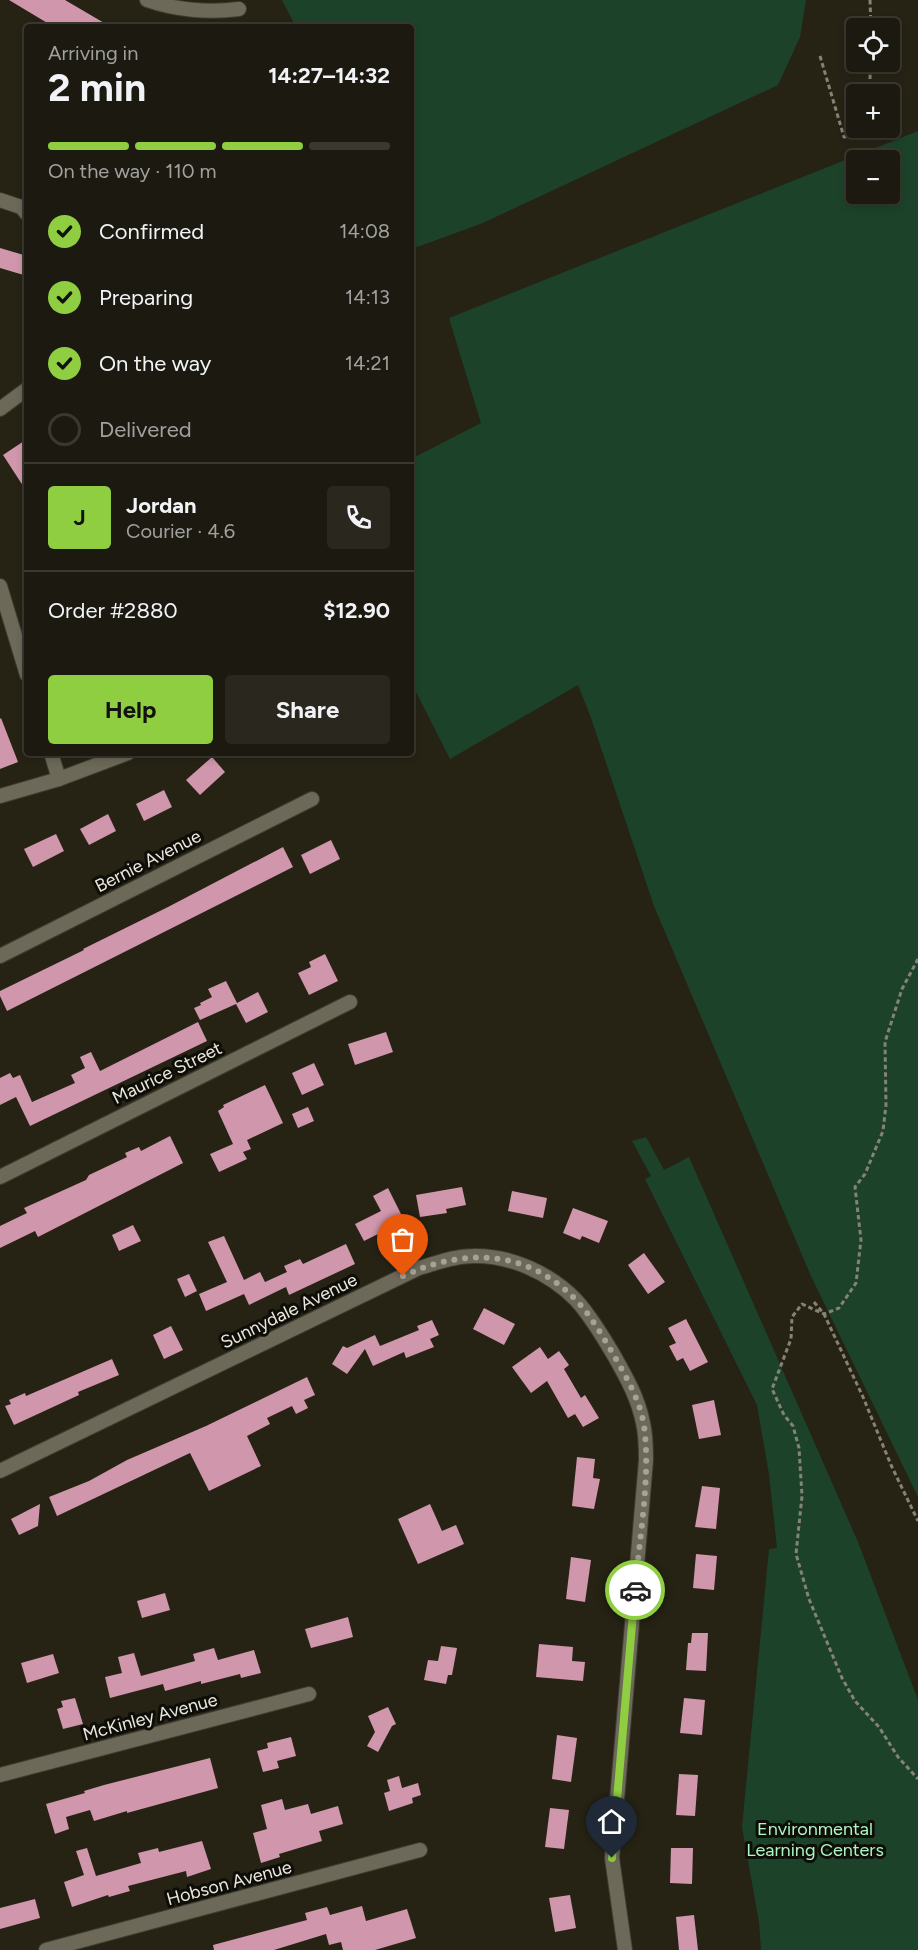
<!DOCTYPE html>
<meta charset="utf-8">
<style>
body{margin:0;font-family:Figtree,sans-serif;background:#29271e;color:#f1f3f6;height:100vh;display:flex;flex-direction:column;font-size:22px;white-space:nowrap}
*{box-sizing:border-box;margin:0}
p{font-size:20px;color:#a0a19f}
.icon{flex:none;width:33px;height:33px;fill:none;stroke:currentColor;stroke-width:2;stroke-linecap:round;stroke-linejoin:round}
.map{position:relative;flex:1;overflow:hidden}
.sheet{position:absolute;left:24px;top:24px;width:390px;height:732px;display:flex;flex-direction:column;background:#1c1a10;border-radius:6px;box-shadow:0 3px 9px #0003,0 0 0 2px #3a3830}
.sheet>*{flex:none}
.fabs{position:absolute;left:846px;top:18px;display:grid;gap:12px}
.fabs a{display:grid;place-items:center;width:54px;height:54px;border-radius:6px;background:#1c1a10;box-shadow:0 3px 9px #0003,0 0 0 2px #3a3830;font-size:30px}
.pin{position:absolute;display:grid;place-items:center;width:51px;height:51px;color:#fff;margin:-62px -26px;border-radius:50% 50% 50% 0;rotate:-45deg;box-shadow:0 0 6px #0007}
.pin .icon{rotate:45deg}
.courier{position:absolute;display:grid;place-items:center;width:60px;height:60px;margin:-30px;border:4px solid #8fcd41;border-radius:50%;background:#fff;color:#222;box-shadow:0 2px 8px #0007}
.head em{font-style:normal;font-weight:700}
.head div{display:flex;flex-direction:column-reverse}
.head{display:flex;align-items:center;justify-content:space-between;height:102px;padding:0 24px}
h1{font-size:39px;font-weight:700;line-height:45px}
.bar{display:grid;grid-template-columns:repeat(4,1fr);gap:9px 6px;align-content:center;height:72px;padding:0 24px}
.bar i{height:8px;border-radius:4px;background:#3a3830}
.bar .current{background:#8fcd41}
.bar p{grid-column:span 4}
.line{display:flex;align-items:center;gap:15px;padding:0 24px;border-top:2px solid #3a3830}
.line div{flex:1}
.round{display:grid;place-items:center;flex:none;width:63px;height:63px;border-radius:6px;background:#29271e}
ol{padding:0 24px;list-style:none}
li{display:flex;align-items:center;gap:18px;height:66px}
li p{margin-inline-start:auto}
li .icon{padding:6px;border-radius:50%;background:#8fcd41;color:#111;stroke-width:4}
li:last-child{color:#a0a19f}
li i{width:33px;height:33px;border:3px solid #3a3830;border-radius:50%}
.button{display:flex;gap:12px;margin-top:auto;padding:12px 24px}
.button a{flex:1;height:69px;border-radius:6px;background:#8fcd41;color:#111;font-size:24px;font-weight:700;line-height:69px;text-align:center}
.button a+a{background:#29271e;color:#f1f3f6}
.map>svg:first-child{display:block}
.green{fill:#1d422a;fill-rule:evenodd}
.building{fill:#d096ac}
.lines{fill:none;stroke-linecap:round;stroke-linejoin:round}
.street-casing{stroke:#3f3d32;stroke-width:16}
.path{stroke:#858276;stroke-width:3;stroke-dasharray:4.5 3;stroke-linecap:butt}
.street{stroke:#6c6958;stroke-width:14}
.done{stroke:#a5a398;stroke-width:6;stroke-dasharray:0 10.8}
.route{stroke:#8fcd41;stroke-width:8}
.labels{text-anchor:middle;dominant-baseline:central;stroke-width:6;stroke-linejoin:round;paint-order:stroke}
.street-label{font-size:18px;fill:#eae8de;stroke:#0e0d07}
.park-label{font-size:18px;fill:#abf6c1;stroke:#0e0d07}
</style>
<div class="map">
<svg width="918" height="1950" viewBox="0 0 918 1950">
<rect width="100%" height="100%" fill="#262315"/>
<g class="green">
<path d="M282,0H806L800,37L778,85L483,223L417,247L411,243V27H296Z"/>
<path d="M918,131V1497L811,1276L654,906L590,715L578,685L450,759L411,682V459L481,423L449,318ZM856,160H890V194H856Z"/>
<path d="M646,1137L664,1170L689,1157L858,1542L918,1700V1950H761L759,1922L742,1827L769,1549L777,1548L769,1474L757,1405L645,1179L651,1176L632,1141Z"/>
</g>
<g class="building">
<path d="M9,0H65L111,27H54Z"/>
<path d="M0,248L27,256V276L0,268Z"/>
<path d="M27,439V492L3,455Z"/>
<path d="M1,718L18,762L0,769V719Z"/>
<path d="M212,757L225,772L200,795L186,780Z"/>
<path d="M164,790L172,807L144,821L136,804Z"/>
<path d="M108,814L116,831L89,845L80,829Z"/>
<path d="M56,834L64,851L33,867L24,849Z"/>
<path d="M331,840L340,859L310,874L301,855Z"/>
<path d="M283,847L293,867L7,1011L0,996V991L84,950L83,949L168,907Z"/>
<path d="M325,954L338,981L309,995L298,973L311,967L309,962Z"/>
<path d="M226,981L237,1003L258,992L268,1012L246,1023L236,1004L200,1020L194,1008L201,1005L200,1003L212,997L208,989Z"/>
<path d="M198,1022L207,1041L30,1126L16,1097L0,1105V1078L10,1073L13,1078L20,1075L32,1102L75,1083L71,1075L85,1068L80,1057L91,1052L100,1071Z"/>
<path d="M386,1032L393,1052L355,1065L348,1044Z"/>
<path d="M314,1063L324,1085L302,1095L292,1073Z"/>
<path d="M265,1085L283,1123L247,1140L251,1149L243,1152L247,1159L219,1172L210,1154L233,1144L218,1111L224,1107L223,1105Z"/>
<path d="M308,1107L314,1121L298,1128L292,1114Z"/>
<path d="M170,1136L183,1163L38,1237L35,1231L0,1248V1226L27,1213L24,1208L86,1180L89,1175L127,1157L125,1153L139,1147L141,1151Z"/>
<path d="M462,1187L466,1205L446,1209L447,1213L420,1217L416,1195Z"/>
<path d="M388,1188L404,1220L399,1221L401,1226L380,1236L378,1234L364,1241L355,1224L381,1211L373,1196Z"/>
<path d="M512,1191L547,1198L543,1218L508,1211Z"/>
<path d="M573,1208L608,1221L599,1243L582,1236L580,1240L563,1233Z"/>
<path d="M133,1225L141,1241L119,1251L112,1235Z"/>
<path d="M224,1236L244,1280L260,1272L265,1282L287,1272L284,1266L300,1259L303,1264L346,1244L355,1264L289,1295L286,1287L249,1305L244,1294L206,1311L199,1294L227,1282L208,1242Z"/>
<path d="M644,1253L665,1282L648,1294L628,1265Z"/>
<path d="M189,1274L197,1291L185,1297L177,1279Z"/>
<path d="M484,1308L515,1324L504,1345L473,1329Z"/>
<path d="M686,1319L708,1362L690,1371L683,1358L677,1361L669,1346L676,1343L668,1328Z"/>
<path d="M432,1320L439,1335L430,1339L434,1347L406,1358L404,1352L373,1366L365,1349L347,1374L332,1364L343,1346L347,1348L375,1335L380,1346L419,1330L417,1326Z"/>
<path d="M171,1326L183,1350L164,1359L153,1335Z"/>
<path d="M540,1347L548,1359L559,1351L569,1365L564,1369L581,1398L585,1395L599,1418L583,1427L575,1414L568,1418L547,1381L531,1393L512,1367Z"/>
<path d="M112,1359L119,1375L78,1392L79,1395L14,1425L5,1406L11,1404L9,1400L25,1393L26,1396Z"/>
<path d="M307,1377L315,1395L304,1400L308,1408L296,1414L292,1406L267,1418L270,1424L247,1436L261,1466L209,1491L190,1453L57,1516L49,1497L89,1481L127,1460L206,1426Z"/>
<path d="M714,1400L721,1435L699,1439L692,1405Z"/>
<path d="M577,1457L595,1459L593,1478L600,1479L594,1509L572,1506Z"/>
<path d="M702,1486L720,1488L716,1529L695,1527Z"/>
<path d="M40,1504L38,1526L19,1535L11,1519Z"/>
<path d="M430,1504L442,1531L456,1525L464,1544L418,1564L398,1519Z"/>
<path d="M696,1554L717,1556L714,1590L693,1588Z"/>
<path d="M571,1557L591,1560L585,1602L566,1599Z"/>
<path d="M165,1593L170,1610L142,1618L137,1601Z"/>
<path d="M348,1617L353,1637L311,1648L305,1629Z"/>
<path d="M692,1633H708L706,1671L686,1670L688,1643H691Z"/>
<path d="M539,1644L573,1647L572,1661L585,1662L583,1681L536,1677Z"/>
<path d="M441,1646L457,1648L452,1675H448L446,1684L424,1680L428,1660L438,1661Z"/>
<path d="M214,1648L218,1660L254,1650L261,1673L241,1678L240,1674L201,1684V1681L165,1691L163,1684L110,1698L105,1677L122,1673L118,1657L134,1653L141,1676L195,1661L193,1654Z"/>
<path d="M53,1654L59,1673L27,1683L21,1663Z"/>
<path d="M75,1698L83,1724L63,1729L57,1709L63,1707L61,1701Z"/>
<path d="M684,1698L705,1700L702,1735L680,1733Z"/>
<path d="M388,1707L396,1724L392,1726L378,1752L367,1746L375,1732L368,1716Z"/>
<path d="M557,1735L577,1738L571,1782L552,1779Z"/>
<path d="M291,1737L296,1756L277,1761L279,1768L263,1772L257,1751L268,1748L267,1743Z"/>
<path d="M210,1758L218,1788L127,1813V1811L94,1821L90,1810L66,1817L69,1829L55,1834L46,1804L85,1793L84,1791L104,1785Z"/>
<path d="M679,1774L698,1775L695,1816L676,1815Z"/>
<path d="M399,1776L402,1788L418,1783L421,1795L412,1798L413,1803L389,1811L384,1793L390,1791L387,1780Z"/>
<path d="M282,1799L285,1810L308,1804L311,1814L338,1806L343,1824L319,1831L322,1841L279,1854L280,1857L261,1863L253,1833L267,1829L261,1805Z"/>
<path d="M550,1808L569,1810L564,1849L545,1847Z"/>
<path d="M202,1841L211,1869L187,1877L186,1871L128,1886L130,1891L109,1897L108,1895L72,1907L64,1882L84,1875L76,1851L87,1848L96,1876L141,1863L138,1853L158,1848L159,1852Z"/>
<path d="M671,1848H693L692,1884L670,1883Z"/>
<path d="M570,1895L576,1928L555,1932L549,1898Z"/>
<path d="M35,1899L40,1918L0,1929V1908Z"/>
<path d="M362,1906L366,1921L407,1909L416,1938L375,1950H343L341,1942L329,1945L326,1934L274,1950H214L213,1945L307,1920L305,1913L327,1907L330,1915Z"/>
<path d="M694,1915L698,1950H679L676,1917Z"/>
</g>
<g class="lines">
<defs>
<g id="street">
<path d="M147,0C175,10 209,13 239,9"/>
<path d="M0,200L21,207L27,214"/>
<path d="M0,409L27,389"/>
<path d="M0,586L27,675"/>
<path d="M51,753L59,779"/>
<path d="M0,796L59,779L128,753"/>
<path d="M0,956L312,799"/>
<path d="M0,1177L350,1002"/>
<path d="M0,1471L419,1268C437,1263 454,1256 473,1256C510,1255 550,1273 576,1300C590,1315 601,1334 612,1352C625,1375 638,1397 643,1423C646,1435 646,1448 646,1460L612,1858L625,1950"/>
<path d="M0,1775L309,1694"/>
<path d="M46,1950L420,1850"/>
</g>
</defs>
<use href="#street" class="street-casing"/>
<g class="path">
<path d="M870,0L871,28"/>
<path d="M820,56L844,137L858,136L863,128"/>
<path d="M869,94L871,62"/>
<path d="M918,959L902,989L885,1042L886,1105L883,1131L865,1174L855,1187L861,1240L856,1283L839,1308L824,1314L802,1304L792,1317L791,1339L772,1389L784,1415L793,1426L799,1448L802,1496L796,1554L809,1599L842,1678L855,1701L879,1727L898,1757L918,1779"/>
<path d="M814,1302L824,1314L863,1397L891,1465L918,1521"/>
</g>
<use href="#street" class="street"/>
</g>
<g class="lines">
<path class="done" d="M403,1276C464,1248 526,1249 575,1299C590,1314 601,1334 612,1352C625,1375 640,1399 644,1426C651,1476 639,1540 635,1590"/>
<path class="route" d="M612,1858L635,1590"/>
</g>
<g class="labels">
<g class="street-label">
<text transform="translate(148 861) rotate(-27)">Bernie Avenue</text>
<text transform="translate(167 1073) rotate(-26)">Maurice Street</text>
<text transform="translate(289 1311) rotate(-26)">Sunnydale Avenue</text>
<text transform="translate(150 1717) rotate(-15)">McKinley Avenue</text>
<text transform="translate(229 1883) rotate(-15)">Hobson Avenue</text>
</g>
<g class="park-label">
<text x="815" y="1829">Environmental<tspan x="815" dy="21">Learning Centers</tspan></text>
</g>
</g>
</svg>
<div class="fabs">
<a><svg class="icon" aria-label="locate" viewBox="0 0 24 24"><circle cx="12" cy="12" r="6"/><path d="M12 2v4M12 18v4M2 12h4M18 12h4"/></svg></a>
<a>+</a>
<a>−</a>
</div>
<div class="pin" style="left:403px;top:1276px;background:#ea580c"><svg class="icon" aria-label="bag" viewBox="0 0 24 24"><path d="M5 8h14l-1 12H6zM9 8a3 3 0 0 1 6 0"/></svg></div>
<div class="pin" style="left:612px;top:1858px;background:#1f2937"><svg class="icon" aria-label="home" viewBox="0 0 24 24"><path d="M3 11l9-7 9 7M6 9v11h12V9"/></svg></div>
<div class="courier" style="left:635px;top:1590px"><svg class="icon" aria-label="car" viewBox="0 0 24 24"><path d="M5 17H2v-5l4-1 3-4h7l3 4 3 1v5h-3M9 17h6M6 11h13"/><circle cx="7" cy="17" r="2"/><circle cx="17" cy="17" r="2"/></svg></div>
<section class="sheet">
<div class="head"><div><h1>2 min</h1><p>Arriving in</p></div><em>14:27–14:32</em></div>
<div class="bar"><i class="current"></i><i class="current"></i><i class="current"></i><i></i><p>On the way · 110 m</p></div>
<ol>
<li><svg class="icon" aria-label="check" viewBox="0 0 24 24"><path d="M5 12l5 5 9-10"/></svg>Confirmed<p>14:08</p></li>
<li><svg class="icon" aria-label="check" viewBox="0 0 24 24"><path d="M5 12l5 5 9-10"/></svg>Preparing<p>14:13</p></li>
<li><svg class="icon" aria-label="check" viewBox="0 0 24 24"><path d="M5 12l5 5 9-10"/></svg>On the way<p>14:21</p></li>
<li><i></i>Delivered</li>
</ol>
<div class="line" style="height:108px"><b class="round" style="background:#8fcd41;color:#111">J</b><div><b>Jordan</b><p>Courier · 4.6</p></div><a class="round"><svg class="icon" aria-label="phone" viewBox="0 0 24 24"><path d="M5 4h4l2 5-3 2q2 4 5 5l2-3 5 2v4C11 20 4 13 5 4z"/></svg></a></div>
<div class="line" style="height:78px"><div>Order #2880</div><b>$12.90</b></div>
<div class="button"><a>Help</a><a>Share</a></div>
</section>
</div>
